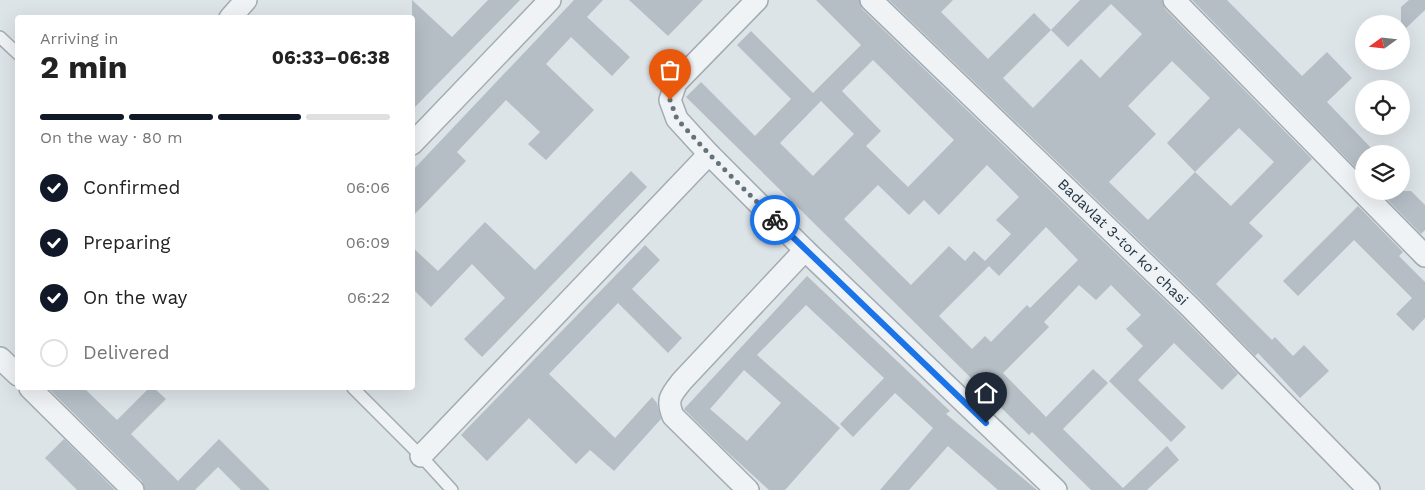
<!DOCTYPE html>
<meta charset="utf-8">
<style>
body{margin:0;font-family:"Work Sans",sans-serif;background:#f2f2f2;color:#222;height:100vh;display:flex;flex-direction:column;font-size:19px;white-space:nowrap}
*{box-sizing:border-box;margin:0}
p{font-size:16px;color:#767676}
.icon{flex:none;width:28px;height:28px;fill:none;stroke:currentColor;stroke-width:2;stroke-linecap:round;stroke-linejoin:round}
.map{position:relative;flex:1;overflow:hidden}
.details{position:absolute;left:15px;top:15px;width:400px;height:375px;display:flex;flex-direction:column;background:#fff;border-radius:5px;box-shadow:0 5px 20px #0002}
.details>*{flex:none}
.needle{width:32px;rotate:255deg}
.fabs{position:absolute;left:1355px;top:15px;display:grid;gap:10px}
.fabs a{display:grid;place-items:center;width:55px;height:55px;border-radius:50%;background:#fff;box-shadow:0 5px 20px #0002;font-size:25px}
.pin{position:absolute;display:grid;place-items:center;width:42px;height:42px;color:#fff;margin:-51px -21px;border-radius:50% 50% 50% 0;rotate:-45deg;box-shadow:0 0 5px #0007}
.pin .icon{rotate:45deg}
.courier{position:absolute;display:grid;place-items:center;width:50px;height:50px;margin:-25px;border:4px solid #1a73e8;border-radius:50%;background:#fff;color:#222;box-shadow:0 1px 6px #0007}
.summary em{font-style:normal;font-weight:700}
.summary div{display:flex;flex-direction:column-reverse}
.summary{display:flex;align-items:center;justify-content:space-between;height:85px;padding:0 25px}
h1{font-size:32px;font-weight:700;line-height:38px}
.bar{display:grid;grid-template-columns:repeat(4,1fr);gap:8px 5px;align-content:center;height:60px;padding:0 25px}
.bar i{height:6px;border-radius:4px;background:#e0e0e0}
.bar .current{background:#111827}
.bar p{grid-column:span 4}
ol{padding:0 25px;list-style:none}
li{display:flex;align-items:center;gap:15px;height:55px}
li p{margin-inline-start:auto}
li .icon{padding:5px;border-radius:50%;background:#111827;color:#fff;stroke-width:4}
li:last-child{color:#767676}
li i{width:28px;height:28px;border:2px solid #e0e0e0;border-radius:50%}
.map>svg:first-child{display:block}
.building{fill:#b5bec5;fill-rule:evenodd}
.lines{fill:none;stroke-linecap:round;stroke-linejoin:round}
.lane-casing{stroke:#a2acb2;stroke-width:14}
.street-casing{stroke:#a2acb2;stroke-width:24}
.lane{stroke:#f0f3f6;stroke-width:11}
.street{stroke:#f0f3f6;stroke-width:21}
.done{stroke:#66727a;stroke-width:5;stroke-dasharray:0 9}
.route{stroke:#1a73e8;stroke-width:6}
.labels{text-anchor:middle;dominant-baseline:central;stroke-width:5;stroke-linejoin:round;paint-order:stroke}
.street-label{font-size:15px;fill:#26343f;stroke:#edf2f6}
</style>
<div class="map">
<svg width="1425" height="490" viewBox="0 0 1425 490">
<rect width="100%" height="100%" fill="#dde4e8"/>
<g class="building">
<path d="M412,0L452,37L488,0H520L412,110Z"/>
<path d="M574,0H603L587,17L630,57L612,76L571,37L546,64L594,110L546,160L528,144L540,132L506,100L457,152L466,161L412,217V171Z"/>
<path d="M629,0H703L668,36Z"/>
<path d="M816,0H859L862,9L1181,316L1238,374L1222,390L1174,343L1138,380L1186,427L1171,442L1109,381L1143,346L1126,329L1141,315L1111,285L1096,300L1079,285L1044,322L1049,327L1003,373L1046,417L1093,369L1108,383L1063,429L1123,488L1167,446L1179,460L1147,490H1091L1032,432L1029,435L686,97L701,82L755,136L791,99L737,45L751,31L813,93L861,45ZM873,60L954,140L908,187L866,146L881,131L842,91ZM821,101L854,134L813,176L780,143ZM987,165L1019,197L996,220L1011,234L985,261L974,251L965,261L949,246L911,285L844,219L878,185L909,215L924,200L939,215ZM1046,227L1078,260L1030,308L1027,305L991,342L985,336L972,349L939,316L989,266L999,276Z"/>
<path d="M889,0H953L941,12L988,59L1034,13L1051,30L1080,0H1162L1165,9L1312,159L1249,223L1263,236L1216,284L1272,340L1275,337L1293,356L1304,345L1329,371L1300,398L1258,353L1255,356L1199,298ZM1111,4L1142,34L1100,78L1081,59L1033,108L1003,78L1051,30L1068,47ZM1172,61L1210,98L1167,143L1195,172L1148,220L1109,182L1156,134L1128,106ZM1239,128L1274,162L1231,206L1195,172Z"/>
<path d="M1192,0H1227L1302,76L1327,52L1352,78L1327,102L1372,149V154H1364V164L1358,170Z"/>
<path d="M1409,0H1425V10L1401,33V7Z"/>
<path d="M631,171L647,187L482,357L464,339L505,298L472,264L431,307L412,288V247L438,271L485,222L535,270Z"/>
<path d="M1379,191H1411L1425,205V230L1421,234Z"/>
<path d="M1358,206L1403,252L1399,256L1425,282V318L1413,331L1396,314L1412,298L1354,240L1298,296L1283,281Z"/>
<path d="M645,245L660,260L632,289L682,338L668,353L618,303L549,374L615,438L652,397L657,403L661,419L614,471L590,450L576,464L529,418L487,461L461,435Z"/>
<path d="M807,276L950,411L946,414L1037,490H998L948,446L909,490H880L933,428L895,393L853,437L840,424L884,378L806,305L757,355L840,428L785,490H769L723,448L684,409ZM744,370L781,403L747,441L710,409Z"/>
<path d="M48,388H84L117,420L149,388H154L166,399L131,434L178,481L219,439L270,490H241L218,467L195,490H145L142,481Z"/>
<path d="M64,439L115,490H77L45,458Z"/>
</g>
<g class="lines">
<defs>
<g id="lane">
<path d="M0,37L18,54"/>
<path d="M353,388L421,456L452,490"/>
</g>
<g id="street">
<path d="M757,0L676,83L670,100L677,119L709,154L805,250L1056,490"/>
<path d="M871,0L1190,307L1369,490"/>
<path d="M1174,0L1425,256"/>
<path d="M230,18L246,0"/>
<path d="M412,144L550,0"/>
<path d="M0,358L18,375"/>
<path d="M30,388L133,490"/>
<path d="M421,456L709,154"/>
<path d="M748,490L673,416C666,399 671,395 682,381L805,250"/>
</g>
</defs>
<use href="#lane" class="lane-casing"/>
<use href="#street" class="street-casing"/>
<use href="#lane" class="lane"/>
<use href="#street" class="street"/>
</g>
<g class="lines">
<path class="done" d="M670,100L677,119L709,154L775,220"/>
<path class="route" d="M775,220L986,423"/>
</g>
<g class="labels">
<g class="street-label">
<text transform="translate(1123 242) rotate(44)">Badavlat 3-tor koʼchasi</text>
</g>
</g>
</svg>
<div class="fabs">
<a><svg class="needle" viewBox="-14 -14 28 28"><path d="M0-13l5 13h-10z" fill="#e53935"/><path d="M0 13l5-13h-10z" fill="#767676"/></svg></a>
<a><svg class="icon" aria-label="locate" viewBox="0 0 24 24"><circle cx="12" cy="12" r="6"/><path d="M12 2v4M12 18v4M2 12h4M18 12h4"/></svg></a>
<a><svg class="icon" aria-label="layers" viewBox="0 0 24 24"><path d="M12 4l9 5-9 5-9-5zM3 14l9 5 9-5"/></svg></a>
</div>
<div class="pin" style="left:670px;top:100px;background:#ea580c"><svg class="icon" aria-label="bag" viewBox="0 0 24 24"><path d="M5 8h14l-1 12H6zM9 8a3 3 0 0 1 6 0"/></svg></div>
<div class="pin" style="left:986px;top:423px;background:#1f2937"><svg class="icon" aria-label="home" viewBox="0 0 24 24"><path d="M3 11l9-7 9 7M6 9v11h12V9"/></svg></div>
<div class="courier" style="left:775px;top:220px"><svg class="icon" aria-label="bike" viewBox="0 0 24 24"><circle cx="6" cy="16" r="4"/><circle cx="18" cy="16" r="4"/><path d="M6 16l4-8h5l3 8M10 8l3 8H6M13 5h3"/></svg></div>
<section class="details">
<div class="summary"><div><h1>2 min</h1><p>Arriving in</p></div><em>06:33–06:38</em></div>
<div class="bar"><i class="current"></i><i class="current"></i><i class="current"></i><i></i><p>On the way · 80 m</p></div>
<ol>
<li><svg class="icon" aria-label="check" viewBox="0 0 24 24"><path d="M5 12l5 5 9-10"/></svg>Confirmed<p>06:06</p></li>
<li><svg class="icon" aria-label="check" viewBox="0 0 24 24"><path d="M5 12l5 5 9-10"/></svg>Preparing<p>06:09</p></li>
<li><svg class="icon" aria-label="check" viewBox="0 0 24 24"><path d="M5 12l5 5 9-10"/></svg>On the way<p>06:22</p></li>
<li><i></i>Delivered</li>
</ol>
</section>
</div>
